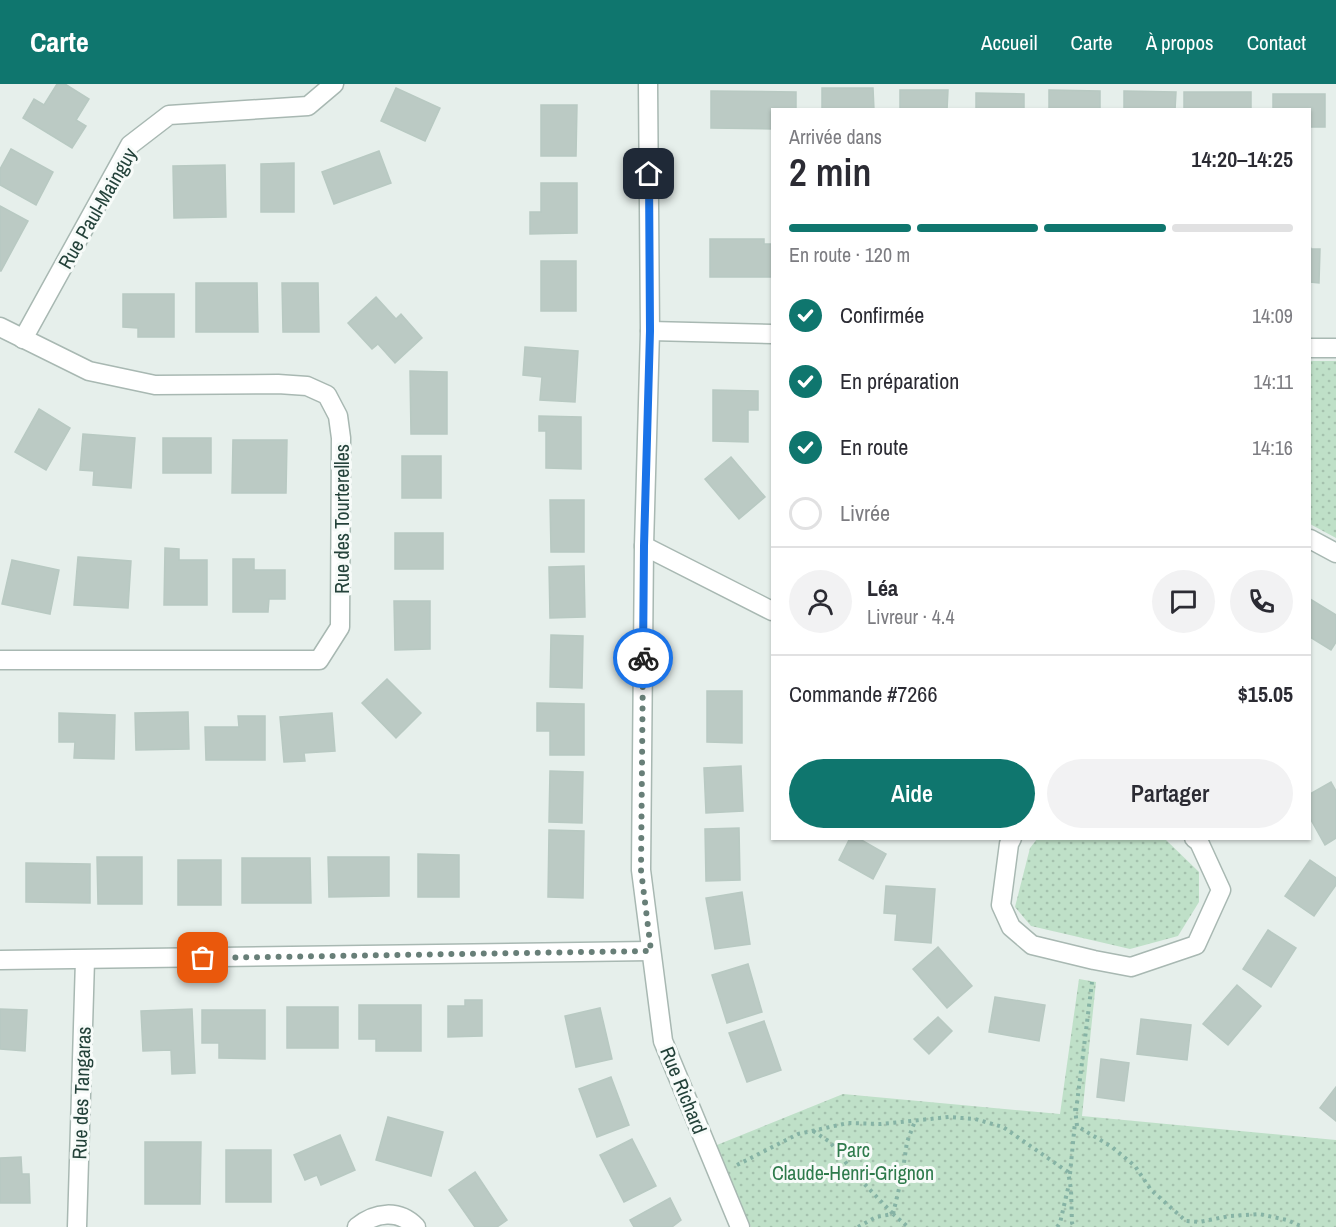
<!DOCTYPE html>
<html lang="fr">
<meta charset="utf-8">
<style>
body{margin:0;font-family:"Archivo Narrow",sans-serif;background:#f2f2f3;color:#2b2b33;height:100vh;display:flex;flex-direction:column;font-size:22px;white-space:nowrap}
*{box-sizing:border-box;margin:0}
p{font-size:20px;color:#7c7c81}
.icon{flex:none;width:33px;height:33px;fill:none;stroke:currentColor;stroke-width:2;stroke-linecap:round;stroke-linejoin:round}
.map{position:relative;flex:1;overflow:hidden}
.panel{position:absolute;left:771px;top:24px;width:540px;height:732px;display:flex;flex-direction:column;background:#fff;border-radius:0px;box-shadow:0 2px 4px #0004}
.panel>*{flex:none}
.pin{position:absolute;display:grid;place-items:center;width:51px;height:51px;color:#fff;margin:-26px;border-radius:12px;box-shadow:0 3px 9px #0006}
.courier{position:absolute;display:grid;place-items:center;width:60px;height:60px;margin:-30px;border:4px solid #1a73e8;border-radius:50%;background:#fff;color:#222;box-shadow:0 2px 8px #0007}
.headline em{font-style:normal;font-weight:600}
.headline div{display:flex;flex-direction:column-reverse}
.headline{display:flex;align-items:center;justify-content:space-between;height:102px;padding:0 18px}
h1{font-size:39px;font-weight:600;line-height:45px}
.bar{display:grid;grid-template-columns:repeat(4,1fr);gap:9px 6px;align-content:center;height:72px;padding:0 18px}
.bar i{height:8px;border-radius:4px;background:#e1e1e2}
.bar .active{background:#0f766e}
.bar p{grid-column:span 4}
.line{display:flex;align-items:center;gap:15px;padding:0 18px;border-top:2px solid #e1e1e2}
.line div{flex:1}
.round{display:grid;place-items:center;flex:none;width:63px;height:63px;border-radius:32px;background:#f2f2f3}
ol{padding:0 18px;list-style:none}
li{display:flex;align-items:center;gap:18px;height:66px}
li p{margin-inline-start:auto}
li .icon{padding:6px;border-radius:50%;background:#0f766e;color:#fff;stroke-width:4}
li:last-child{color:#7c7c81}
li i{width:33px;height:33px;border:3px solid #e1e1e2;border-radius:50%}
.cta{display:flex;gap:12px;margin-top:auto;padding:12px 18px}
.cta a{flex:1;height:69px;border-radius:36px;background:#0f766e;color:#fff;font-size:24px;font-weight:600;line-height:69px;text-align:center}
.cta a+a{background:#f2f2f3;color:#2b2b33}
header{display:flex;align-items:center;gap:36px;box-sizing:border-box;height:84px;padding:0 30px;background:#0f766e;color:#fff}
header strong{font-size:28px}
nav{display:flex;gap:33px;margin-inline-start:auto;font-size:21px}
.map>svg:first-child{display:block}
.grass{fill:url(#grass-dots)}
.building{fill:#bbcac4;stroke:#b8c9c2;stroke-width:1.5}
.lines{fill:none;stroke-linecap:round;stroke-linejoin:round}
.street-casing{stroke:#a8b8b2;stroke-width:21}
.path{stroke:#86b3a5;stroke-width:4;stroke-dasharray:3 4.5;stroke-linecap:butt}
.street{stroke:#fff;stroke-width:18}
.done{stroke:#687f78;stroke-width:6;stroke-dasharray:0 10.8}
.route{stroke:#1a73e8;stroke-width:8}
.labels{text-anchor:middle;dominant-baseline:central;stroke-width:6;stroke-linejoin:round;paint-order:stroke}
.street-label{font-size:20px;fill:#24423a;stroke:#f7fbf9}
.park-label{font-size:20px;fill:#2d7a4b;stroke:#f7fbf9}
</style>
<header>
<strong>Carte</strong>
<nav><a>Accueil</a><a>Carte</a><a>À propos</a><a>Contact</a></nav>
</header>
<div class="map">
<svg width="1336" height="1143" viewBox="0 0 1336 1143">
<defs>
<pattern id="grass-dots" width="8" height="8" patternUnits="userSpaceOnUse" patternTransform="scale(1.5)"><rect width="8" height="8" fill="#bfe0c8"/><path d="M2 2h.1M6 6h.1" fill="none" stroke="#a4c1ad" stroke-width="1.8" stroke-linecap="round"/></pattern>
</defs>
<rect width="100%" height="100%" fill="#e6efeb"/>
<g class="grass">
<path d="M1310,277H1336V454L1310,440Z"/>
<path d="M1037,755H1165L1199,788V818L1178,852L1130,865L1031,842L1015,823L1030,764Z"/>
<path d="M1079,895L1096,898L1082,1032L1336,1056V1143H751L712,1063L843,1010L1060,1030Z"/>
</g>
<g class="building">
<path d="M57,0H65L89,15L76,36L86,42L72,64L23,34L34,15L44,21Z"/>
<path d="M396,4L440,24L425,57L381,37Z"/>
<path d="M822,4H873L874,26H822Z"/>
<path d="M900,6H948L947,26H900Z"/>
<path d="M1049,6L1100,7V26H1049Z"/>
<path d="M711,7L796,8V26H772V45L711,44Z"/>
<path d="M1124,7L1176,8L1175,26H1124Z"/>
<rect x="1184" y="8" width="67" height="18"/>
<path d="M976,9L1024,10V26H976Z"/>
<path d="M1273,10H1325V43H1310V26H1273Z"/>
<path d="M541,21H577L576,72H541Z"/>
<path d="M11,65L53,88L36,121L0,101V85Z"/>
<path d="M379,67L391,99L334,120L322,88Z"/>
<path d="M294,79V128H261V80Z"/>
<path d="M225,81L226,133L174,134L173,82Z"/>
<path d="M541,99H577V149L530,150V128H541Z"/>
<path d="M0,122L28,137L1,187H0Z"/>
<path d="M710,155H764V160H772V193H710Z"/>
<path d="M1310,162L1311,165H1320L1319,199L1310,198Z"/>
<rect x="541" y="177" width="35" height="50"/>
<path d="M196,199H257L258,248H196Z"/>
<path d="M282,199H318L319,248H283Z"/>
<path d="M123,210H174V253H138V244L123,243Z"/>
<path d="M376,213L396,235L401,230L422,254L395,279L378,260L372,265L348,239Z"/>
<path d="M525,263L578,267L575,318L540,316L542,293L523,291Z"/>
<path d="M410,287L447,288V350H411Z"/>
<path d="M713,306L758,307V326H748V358L713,357Z"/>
<path d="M39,325L70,344L46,386L15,368Z"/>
<path d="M539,332L581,333V385L546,384V347H539Z"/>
<path d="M83,350L135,354L131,404L93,401L94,387L80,386Z"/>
<rect x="163" y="354" width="48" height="35"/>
<path d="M233,356H287L286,409H232Z"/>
<rect x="402" y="372" width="39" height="42"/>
<path d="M731,373L765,413L739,435L705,395Z"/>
<path d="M550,416H584V468H551Z"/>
<rect x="395" y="449" width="48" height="36"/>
<path d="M165,464L179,465V476H207V521H164Z"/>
<path d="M78,473L131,477L128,524L74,521Z"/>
<path d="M233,475H254V486H285V515H269L268,528H233Z"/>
<path d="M12,476L59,486L50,530L2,520Z"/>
<path d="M584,482L585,533L550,534L549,483Z"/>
<path d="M1310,515L1336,531V558L1331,566L1310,553Z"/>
<path d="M394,517H430V565L395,566Z"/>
<path d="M551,551L583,552L582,604L550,603Z"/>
<path d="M387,595L421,629L396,654L362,619Z"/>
<path d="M707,607H742V659L707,658Z"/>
<path d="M537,619L584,620V671H550V647H537Z"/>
<path d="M188,628L189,665L136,666L135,629Z"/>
<path d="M59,629L115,631L114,675L74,674L75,658H59Z"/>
<path d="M332,629L335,667L304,669L305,677L284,678L280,633Z"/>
<path d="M238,632H265V676H206L205,643H239Z"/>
<path d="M741,682L743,727L706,729L704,684Z"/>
<path d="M550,687L583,688L582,739L549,738Z"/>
<path d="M1331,698L1336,707V754L1325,761L1310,734V710Z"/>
<path d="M739,744L740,796L706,797L705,745Z"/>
<path d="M549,746L584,747L583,814L548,813Z"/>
<path d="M850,754H858L886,770L873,795L839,776Z"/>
<path d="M418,770L459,771V813H418Z"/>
<path d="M97,773H142V820H98Z"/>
<path d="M328,773H389V812L329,813Z"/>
<path d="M242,774H310L311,819H242Z"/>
<rect x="178" y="776" width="43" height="45"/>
<path d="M1310,776L1336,794V801L1314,832L1285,812Z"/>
<path d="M26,779L90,780V819L26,818Z"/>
<path d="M886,802L935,805L931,859L895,856L897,830L884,829Z"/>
<path d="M742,808L750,860L715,865L706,814Z"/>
<path d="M1268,846L1296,864L1271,903L1243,885Z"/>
<path d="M938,863L972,902L947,924L913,885Z"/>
<path d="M748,880L762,928L727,939L712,891Z"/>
<path d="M1237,901L1261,922L1228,961L1203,940Z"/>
<path d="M995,913L1045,921L1039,957L989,948Z"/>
<path d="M465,916H482V952L448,953V922H465Z"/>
<path d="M359,921H421V967H376V955H359Z"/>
<rect x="287" y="923" width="51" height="41"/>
<path d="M600,924L612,975L576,983L565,932Z"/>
<path d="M0,925L27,926L25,967L0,965Z"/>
<path d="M192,925L195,989L172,990L171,966L143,967L141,927Z"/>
<path d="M202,926H265V975L219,974V959H202Z"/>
<path d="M938,933L952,947L929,970L914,955Z"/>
<path d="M1141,935L1191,941L1187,976L1137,970Z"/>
<path d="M764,937L781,986L747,998L729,949Z"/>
<path d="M1101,975L1129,979L1124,1017L1097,1013Z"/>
<path d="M611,993L629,1041L597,1053L579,1005Z"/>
<path d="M1336,1003V1037L1320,1024Z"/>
<path d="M388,1033L443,1048L431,1092L376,1076Z"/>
<path d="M340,1051L355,1086L321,1101L317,1091L305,1096L294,1071Z"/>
<path d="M632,1055L656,1102L624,1118L600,1071Z"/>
<path d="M145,1058H201L200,1120H145Z"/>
<rect x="226" y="1066" width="45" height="52"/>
<path d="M21,1073L22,1090H29L30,1119H0V1074Z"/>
<path d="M475,1088L507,1136L497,1143H475L449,1106Z"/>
<path d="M670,1114L681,1136L672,1143H634L630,1136Z"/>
</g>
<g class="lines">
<defs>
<g id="street">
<path d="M648,0L650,247L644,462L641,786L663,957L740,1143"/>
<path d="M0,243L89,287L155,301L278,300L307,302L327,311L338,332L341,354L340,543L319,576H0"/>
<path d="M650,247L772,250"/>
<path d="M23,255L130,61L169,31L308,22L334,0"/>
<path d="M1310,264H1336"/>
<path d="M1310,455L1336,469"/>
<path d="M644,462L772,527"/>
<path d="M1012,754L1009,760L1001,821L1011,843L1032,861L1094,876L1131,883L1196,861L1221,806L1199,758L1194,754"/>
<path d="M0,876L651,867"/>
<path d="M77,1143L85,876"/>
<path d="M357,1143C375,1128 399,1125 416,1143"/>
</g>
</defs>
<use href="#street" class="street-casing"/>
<g class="path">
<path d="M1075,1024L1077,1042L1112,1063L1135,1082L1151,1106L1186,1137L1199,1138L1230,1132L1259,1130L1287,1136L1303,1143"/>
<path d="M1076,1027L1092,898"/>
<path d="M813,1047L830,1058L853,1088L893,1130"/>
<path d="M737,1081L798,1050L848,1039L881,1040L949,1033L975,1035L1003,1043L1068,1088L1071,1105L1072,1139L1074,1143"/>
<path d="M1070,1090L1075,1038"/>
<path d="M893,1130L902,1092L907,1058L915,1037"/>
<path d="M858,1143L876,1133L893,1130L908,1143"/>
<path d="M1057,1143L1060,1139L1069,1100"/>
</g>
<use href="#street" class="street"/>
</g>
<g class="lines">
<path class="done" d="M203,874L651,867L641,786L643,574"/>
<path class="route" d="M643,574L644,462L650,247L649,90"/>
</g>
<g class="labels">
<g class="street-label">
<text transform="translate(97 124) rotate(-60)">Rue Paul-Mainguy</text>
<text transform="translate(341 435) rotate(-90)">Rue des Tourterelles</text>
<text transform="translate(684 1006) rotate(68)">Rue Richard</text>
<text transform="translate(81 1009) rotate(-88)">Rue des Tangaras</text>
</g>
<g class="park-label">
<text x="853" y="1065">Parc<tspan x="853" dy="23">Claude-Henri-Grignon</tspan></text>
</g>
</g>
</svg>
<div class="pin" style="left:203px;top:874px;background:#ea580c"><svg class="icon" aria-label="bag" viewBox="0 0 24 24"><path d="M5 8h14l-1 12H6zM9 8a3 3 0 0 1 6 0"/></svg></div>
<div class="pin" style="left:649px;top:90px;background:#1f2937"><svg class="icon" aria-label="home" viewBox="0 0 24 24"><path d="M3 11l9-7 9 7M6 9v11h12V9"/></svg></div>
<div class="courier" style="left:643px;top:574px"><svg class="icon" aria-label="bike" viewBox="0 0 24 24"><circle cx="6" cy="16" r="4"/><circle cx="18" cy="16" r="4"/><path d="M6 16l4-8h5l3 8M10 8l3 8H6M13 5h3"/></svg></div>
<section class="panel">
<div class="headline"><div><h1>2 min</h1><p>Arrivée dans</p></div><em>14:20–14:25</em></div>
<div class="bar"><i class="active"></i><i class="active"></i><i class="active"></i><i></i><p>En route · 120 m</p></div>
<ol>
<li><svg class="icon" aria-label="check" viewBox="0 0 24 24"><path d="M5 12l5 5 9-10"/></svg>Confirmée<p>14:09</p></li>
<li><svg class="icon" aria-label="check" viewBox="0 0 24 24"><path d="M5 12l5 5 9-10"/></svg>En préparation<p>14:11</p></li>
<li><svg class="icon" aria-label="check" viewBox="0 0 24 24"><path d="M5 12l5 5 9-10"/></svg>En route<p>14:16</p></li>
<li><i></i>Livrée</li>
</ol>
<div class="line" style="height:108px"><a class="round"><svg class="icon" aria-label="person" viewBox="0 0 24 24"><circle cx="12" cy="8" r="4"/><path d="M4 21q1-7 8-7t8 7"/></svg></a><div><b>Léa</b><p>Livreur · 4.4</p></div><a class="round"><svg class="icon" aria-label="chat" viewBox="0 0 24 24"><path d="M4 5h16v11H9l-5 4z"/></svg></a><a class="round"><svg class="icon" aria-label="phone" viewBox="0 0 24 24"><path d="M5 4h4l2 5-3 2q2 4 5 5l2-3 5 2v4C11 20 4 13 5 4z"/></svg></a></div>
<div class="line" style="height:78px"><div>Commande #7266</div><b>$15.05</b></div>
<div class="cta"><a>Aide</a><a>Partager</a></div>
</section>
</div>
